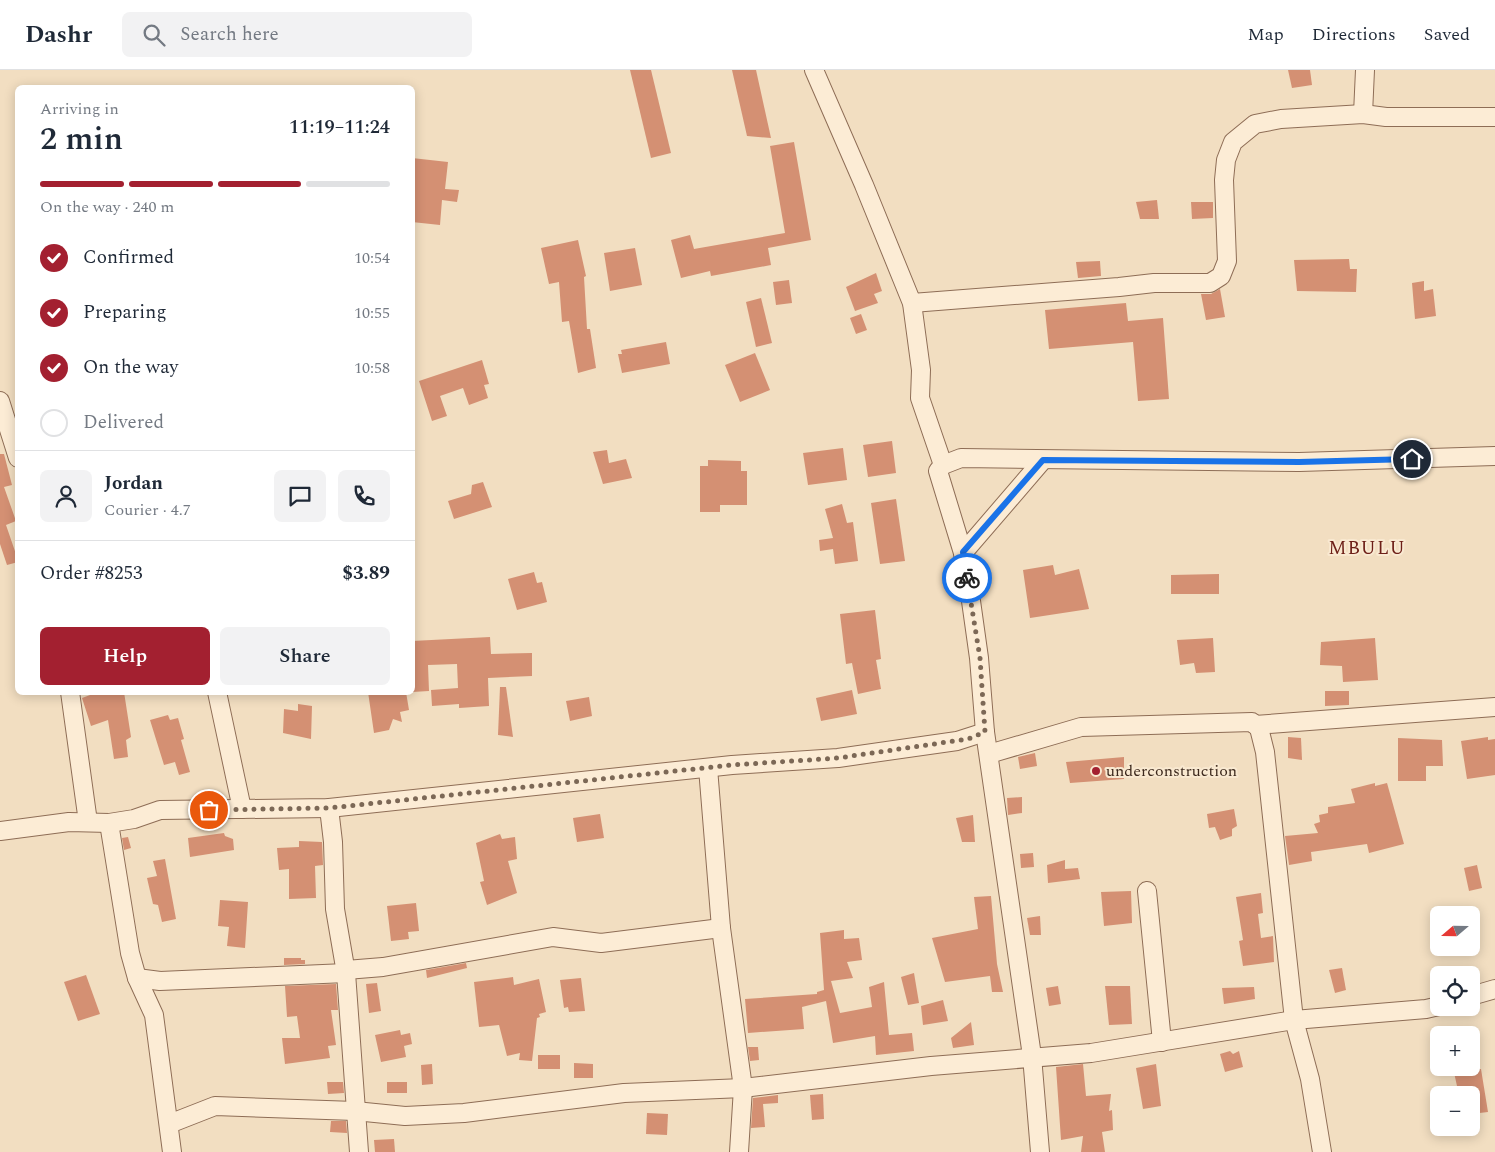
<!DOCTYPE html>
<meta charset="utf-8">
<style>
body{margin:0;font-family:Spectral,serif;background:#f2f2f3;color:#1f2937;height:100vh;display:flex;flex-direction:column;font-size:19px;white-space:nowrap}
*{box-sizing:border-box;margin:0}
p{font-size:16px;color:#747a83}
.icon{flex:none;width:28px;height:28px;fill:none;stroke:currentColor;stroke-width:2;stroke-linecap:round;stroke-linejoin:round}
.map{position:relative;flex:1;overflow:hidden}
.drawer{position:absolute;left:15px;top:15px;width:400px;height:610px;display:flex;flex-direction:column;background:#fff;border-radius:8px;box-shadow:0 2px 12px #0003}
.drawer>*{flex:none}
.needle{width:32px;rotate:250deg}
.controls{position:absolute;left:1430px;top:836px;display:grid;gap:10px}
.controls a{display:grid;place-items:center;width:50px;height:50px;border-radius:8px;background:#fff;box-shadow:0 2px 12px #0003;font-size:25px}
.pin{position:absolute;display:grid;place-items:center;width:42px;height:42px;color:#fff;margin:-21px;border:2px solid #fff;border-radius:50%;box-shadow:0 1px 5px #0007}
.courier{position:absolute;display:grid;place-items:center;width:50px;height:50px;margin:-25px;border:4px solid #1a73e8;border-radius:50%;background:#fff;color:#222;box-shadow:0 1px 6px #0007}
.overview em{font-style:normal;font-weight:600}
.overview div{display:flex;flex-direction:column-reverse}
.overview{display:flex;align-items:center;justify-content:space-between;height:85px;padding:0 25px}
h1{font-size:32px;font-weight:600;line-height:38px}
.bar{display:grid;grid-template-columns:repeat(4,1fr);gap:8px 5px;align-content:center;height:60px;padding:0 25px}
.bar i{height:6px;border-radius:4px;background:#e0e1e3}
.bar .current{background:#a32030}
.bar p{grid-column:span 4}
.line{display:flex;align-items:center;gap:12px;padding:0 25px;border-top:1px solid #e0e1e3}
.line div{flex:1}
.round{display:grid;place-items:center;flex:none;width:52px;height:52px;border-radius:8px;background:#f2f2f3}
ol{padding:0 25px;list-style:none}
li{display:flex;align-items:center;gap:15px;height:55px}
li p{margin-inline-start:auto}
li .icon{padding:5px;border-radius:50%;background:#a32030;color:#fff;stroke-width:4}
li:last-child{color:#747a83}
li i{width:28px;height:28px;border:2px solid #e0e1e3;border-radius:50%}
.cta{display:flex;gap:10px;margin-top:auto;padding:10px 25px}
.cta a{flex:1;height:58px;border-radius:8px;background:#a32030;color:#fff;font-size:20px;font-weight:600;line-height:58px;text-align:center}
.cta a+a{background:#f2f2f3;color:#1f2937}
header{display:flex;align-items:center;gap:30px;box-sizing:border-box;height:70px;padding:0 25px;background:#fff;border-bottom:1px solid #e0e1e3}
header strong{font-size:24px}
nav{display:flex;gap:28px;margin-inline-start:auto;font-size:18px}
.search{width:350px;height:45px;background:#f2f2f3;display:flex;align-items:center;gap:12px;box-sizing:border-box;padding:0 18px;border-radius:8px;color:#747a83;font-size:19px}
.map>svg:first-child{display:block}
.building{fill:#d49073}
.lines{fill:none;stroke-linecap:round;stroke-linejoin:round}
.street-casing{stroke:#8e6d56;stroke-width:20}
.street{stroke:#fcecd5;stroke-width:18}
.done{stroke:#7c6856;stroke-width:5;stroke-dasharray:0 9}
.route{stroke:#1a73e8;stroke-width:6}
.poi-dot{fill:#a32030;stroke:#f9e9d1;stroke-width:2}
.labels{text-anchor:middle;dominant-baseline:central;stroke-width:4;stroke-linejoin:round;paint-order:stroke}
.poi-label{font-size:16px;fill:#3c281c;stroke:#f9e9d1;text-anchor:start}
.quarter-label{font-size:19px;letter-spacing:1px;fill:#6d1f17;stroke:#f9e9d1}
</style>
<header>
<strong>Dashr</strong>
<div class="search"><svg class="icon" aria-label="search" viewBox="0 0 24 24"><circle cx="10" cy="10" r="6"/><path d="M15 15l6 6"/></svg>Search here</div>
<nav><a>Map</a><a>Directions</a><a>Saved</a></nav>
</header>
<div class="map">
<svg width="1495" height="1082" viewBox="0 0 1495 1082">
<rect width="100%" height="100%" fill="#f2dec1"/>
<g class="building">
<path d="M630,0H651L671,83L651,88Z"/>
<path d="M732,0H756L771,68L747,66Z"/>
<path d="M1288,0H1310L1312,15L1292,18Z"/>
<path d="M794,72L811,170L768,178L771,195L711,206L710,201L681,208L671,170L690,165L694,179L785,163L770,76Z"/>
<path d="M412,88L448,92L445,119L459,120L457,132L442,130L440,155L412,152Z"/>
<path d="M1157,130L1159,149H1140L1136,132Z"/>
<path d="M1191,132H1213V148L1192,149Z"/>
<path d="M578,170L586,206L584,207L587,259H590L596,298L578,303L569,251L562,252L559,212L549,214L541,178Z"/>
<path d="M635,178L642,215L610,221L604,183Z"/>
<path d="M1349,189L1350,199H1357L1356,222L1297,221L1294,190Z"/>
<path d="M1100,191L1101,206L1078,208L1076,192Z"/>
<path d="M876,203L882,221L874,224L878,233L855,241L846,217Z"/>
<path d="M789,210L792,233L776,235L773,212Z"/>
<path d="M1424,211V221L1433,219L1436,246L1415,249L1412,213Z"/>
<path d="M1220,219L1225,247L1206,250L1201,224H1211Z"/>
<path d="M761,228L772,273L756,277L746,232Z"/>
<path d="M1126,233L1128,251L1163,248L1169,329L1138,331L1133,272L1049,279L1045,240Z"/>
<path d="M861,244L867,260L856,264L850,248Z"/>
<path d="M666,272L670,294L622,303L618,284H622L621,280Z"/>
<path d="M755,283L770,320L740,332L725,295Z"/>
<path d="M482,290L489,314L484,315L488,328L469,335L463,318L440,326L447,346L432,351L419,311Z"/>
<path d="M892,371L896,403L868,407L863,375Z"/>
<path d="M843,378L847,410L808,415L803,383Z"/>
<path d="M607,380L609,393L626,389L632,408L603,414L593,382Z"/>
<path d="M0,384H4L12,415L4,417L16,451L6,455L18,490V492L7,495L0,474Z"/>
<path d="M708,390L741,391V401H747V435H720V442H700V396H708Z"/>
<path d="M483,412L492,437L454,449L448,431L471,424L472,415Z"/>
<path d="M896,429L905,491L880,494L871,433Z"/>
<path d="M842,434L847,453L853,452L858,491L835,494L833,479L820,481L819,470L833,468L825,439Z"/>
<path d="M1053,495L1055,505L1079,499L1089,539L1030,548L1023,500Z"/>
<path d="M534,502L537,513L542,512L547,532L517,540L508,509Z"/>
<path d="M1219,504V524H1171V505Z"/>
<path d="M875,540L881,589L876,590L881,619L858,624L852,593L846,594L840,544Z"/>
<path d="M490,567L491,584L532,583V606L488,608L489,636L459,638V634L432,636L431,620L458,618L457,594L428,595L429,621L412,622V571Z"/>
<path d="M1213,568L1215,602L1196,603L1194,593L1180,595L1177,570Z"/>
<path d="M1375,568L1378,610L1343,612L1342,596L1320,595L1321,572Z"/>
<path d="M500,617H506L513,667L498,665Z"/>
<path d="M852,620L857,644L821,651L816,628Z"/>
<path d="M1325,621H1349V635L1325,636Z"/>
<path d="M98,622H124L131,667L126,670L128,687L114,689L108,650L91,656L82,628Z"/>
<path d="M368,622H406L409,640L400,642L402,652L393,649L389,660L374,663Z"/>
<path d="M589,627L592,646L570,651L566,631Z"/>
<path d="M298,634L312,636L311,669L283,663L284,639L298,641Z"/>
<path d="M168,645L170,650L178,648L184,669L181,670L190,702L179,705L175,692L164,695L150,650Z"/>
<path d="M1288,667L1301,668L1302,690L1288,688Z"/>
<path d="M1488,667V670L1495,669V705L1467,709L1461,671Z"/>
<path d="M1398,668L1442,670L1443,696H1426V711H1398Z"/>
<path d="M1035,683L1037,696L1020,699L1018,687Z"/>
<path d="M1124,687V709L1070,713L1066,692Z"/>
<path d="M1375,713V716L1387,713L1404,774L1369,783L1367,774L1311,782L1312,791L1289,795L1285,766L1318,763L1314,754L1320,752L1319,745L1328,743V737L1355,733L1351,719Z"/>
<path d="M1022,727V743L1008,745L1007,728Z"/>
<path d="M1234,739L1237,756L1232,759V766L1220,770L1215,757L1209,758L1207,744Z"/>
<path d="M600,744L604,768L577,772L573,748Z"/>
<path d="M973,745L975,772H962L956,748Z"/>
<path d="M224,763L225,766L233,769L234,780L190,787L188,768Z"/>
<path d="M500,764L502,769L515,767L517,789L508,791L517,823L487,835L480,812L484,811L476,773Z"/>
<path d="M128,767L131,778L124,780L122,768Z"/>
<path d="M299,771L322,772L323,795L315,796L316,828L289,829V799L279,800L277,778L299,777Z"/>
<path d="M1033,783L1034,797L1021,798L1020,784Z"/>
<path d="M165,789L176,849L162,852L158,835L153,834L147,808L157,806L153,791Z"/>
<path d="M1065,790V799L1078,798L1080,809L1048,813L1047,795Z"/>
<path d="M1477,795L1482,818L1469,821L1464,798Z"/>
<path d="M1131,821L1132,853L1104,856L1101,822Z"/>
<path d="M1261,823L1263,843L1258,844L1261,868L1273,866L1274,892L1243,896L1239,871L1243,870L1236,827Z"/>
<path d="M991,826L997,894L1003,922H992L990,906L945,912L932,868L978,859L974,827Z"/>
<path d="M220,830L248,832L245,878L227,876L229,857L218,856Z"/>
<path d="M416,833L419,861L408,862L409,869L391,871L387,836Z"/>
<path d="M1040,846L1041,865H1030L1027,848Z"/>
<path d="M844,860V869L859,868L862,890L847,892L853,908L831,911L840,943L872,937L869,917L884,912L889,965L912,963L914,981L876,985L875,966L833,973L826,931L802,937L804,959L748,963L745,929L817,924V922L824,920L820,863Z"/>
<path d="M284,888H301V890H305V894L284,895Z"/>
<path d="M466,893L467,898L427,908L426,900Z"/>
<path d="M1342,898L1346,920L1335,923L1329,900Z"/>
<path d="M914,903L919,933L908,935L901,907Z"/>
<path d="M86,905L100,944L78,951L64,912Z"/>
<path d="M513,907L514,915L539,909L546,942L539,944L540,947L537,948L532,991L519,990L520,983L507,986L499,955L479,957L474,912Z"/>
<path d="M581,908L585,941L569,942L568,937L564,938L560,910Z"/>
<path d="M377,913L381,941L369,943L366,914Z"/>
<path d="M336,914L338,940H331L336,975L328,976L330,988L285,994L282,968H300L297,946L287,947L285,916Z"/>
<path d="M1058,916L1061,934L1049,936L1046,918Z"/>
<path d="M1105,916H1130L1132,954L1109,955Z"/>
<path d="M1254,917L1255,929L1224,934L1222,918Z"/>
<path d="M943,930L948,951L923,955L921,936Z"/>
<path d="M971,952L974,975L953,978L951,968Z"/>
<path d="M400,960L401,965L410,963L412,974L404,976L406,987L381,992L375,965Z"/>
<path d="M748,977H758L759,990L750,991Z"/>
<path d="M1230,981L1233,984L1239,981L1243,997L1225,1002L1220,984Z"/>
<rect x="538" y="985" width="22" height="14"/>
<path d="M574,993L593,994V1008H574Z"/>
<path d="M432,994L433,1014L422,1015L421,995Z"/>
<path d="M1083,994L1086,1026L1111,1024L1109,1041L1112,1040L1113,1060L1102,1062L1105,1082H1081L1083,1066L1061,1070L1056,997Z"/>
<path d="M1156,994L1161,1036L1143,1039L1136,998Z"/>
<path d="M1453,998H1470V1000L1481,999L1488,1042L1471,1044V1025H1459Z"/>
<path d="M327,1012H343L344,1023L328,1024Z"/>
<rect x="387" y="1012" width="20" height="11"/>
<path d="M823,1024L824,1049L812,1050L810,1025Z"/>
<path d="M778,1025V1033L763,1034L765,1057L751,1058L753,1028Z"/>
<path d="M647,1043L668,1044L667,1065L646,1064Z"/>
<path d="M331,1051H346L347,1063L330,1062Z"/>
<path d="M394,1069L395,1082H375L374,1070Z"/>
</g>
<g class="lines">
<defs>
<g id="street">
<path d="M814,0L864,115L912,233L921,300L920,328L943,395"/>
<path d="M1363,44L1365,0"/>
<path d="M912,233L1119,217L1154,213H1210L1221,206L1227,191L1224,110L1226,90L1233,72L1255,54L1281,49L1363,44L1386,47H1495"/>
<path d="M0,331L18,388"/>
<path d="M963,483L1043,390"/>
<path d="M70,622L88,752"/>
<path d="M217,622L242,739"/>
<path d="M1255,655L1495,637"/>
<path d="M989,684L1081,657L1252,652L1259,658L1265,682L1294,950L1310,1009L1322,1082"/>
<path d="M708,698L721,858L743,1018L739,1082"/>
<path d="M329,738L333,772L335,839L346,903L359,1082"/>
<path d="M109,753L130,883L137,908L154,945L172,1082"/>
<path d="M0,761L69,752L109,753L134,749L160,740L329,738L732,695L838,688L957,671L985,662"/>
<path d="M1147,821L1162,972"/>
<path d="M346,900L383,897L553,867L601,873L721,858"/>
<path d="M137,908L160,911L346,903"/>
<path d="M1471,926L1495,919"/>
<path d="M169,1054L215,1036L355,1041L405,1046L464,1043L624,1023L743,1018L931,996L1091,983L1294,950L1426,939L1439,936"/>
<path d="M1040,1082L1032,986L985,662L979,588L971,531L963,483L938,401L943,395L961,388L1299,392L1495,386"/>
</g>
</defs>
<use href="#street" class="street-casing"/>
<use href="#street" class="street"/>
</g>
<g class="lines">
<path class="done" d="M209,740L329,738L732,695L838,688L968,669L985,662L980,588L967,508"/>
<path class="route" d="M967,508L963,482L1043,390L1299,392L1412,389"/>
</g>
<circle class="poi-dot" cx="1096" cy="701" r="5"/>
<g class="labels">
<g class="poi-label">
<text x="1106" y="701">underconstruction</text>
</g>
<g class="quarter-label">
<text x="1367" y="478">MBULU</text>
</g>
</g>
</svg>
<div class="controls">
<a><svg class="needle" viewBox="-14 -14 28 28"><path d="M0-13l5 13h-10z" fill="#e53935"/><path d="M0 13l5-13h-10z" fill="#747a83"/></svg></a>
<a><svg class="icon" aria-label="locate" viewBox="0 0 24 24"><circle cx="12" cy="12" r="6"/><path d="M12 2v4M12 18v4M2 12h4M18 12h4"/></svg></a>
<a>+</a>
<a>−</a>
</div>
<div class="pin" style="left:209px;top:740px;background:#ea580c"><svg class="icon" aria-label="bag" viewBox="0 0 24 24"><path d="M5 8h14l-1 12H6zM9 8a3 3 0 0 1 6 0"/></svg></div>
<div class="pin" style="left:1412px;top:389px;background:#1f2937"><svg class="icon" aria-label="home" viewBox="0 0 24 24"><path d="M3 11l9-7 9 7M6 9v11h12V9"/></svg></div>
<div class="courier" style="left:967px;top:508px"><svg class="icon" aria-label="bike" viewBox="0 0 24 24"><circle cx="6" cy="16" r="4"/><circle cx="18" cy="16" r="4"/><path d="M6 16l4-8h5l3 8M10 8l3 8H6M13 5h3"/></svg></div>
<section class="drawer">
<div class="overview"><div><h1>2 min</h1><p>Arriving in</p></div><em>11:19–11:24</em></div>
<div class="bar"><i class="current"></i><i class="current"></i><i class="current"></i><i></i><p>On the way · 240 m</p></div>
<ol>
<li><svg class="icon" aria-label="check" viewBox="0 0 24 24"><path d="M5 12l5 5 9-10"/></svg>Confirmed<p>10:54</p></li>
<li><svg class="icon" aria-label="check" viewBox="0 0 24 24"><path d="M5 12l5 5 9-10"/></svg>Preparing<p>10:55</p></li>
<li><svg class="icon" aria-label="check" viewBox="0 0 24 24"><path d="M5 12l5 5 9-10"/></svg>On the way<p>10:58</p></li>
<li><i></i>Delivered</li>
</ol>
<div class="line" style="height:90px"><a class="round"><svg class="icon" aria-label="person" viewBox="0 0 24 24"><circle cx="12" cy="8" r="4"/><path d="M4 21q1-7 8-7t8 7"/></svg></a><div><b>Jordan</b><p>Courier · 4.7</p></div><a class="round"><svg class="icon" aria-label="chat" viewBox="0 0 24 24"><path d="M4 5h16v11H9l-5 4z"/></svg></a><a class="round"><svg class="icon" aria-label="phone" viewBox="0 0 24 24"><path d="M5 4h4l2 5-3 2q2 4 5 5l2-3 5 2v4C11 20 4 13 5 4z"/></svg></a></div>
<div class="line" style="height:65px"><div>Order #8253</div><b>$3.89</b></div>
<div class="cta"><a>Help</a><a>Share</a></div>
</section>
</div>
